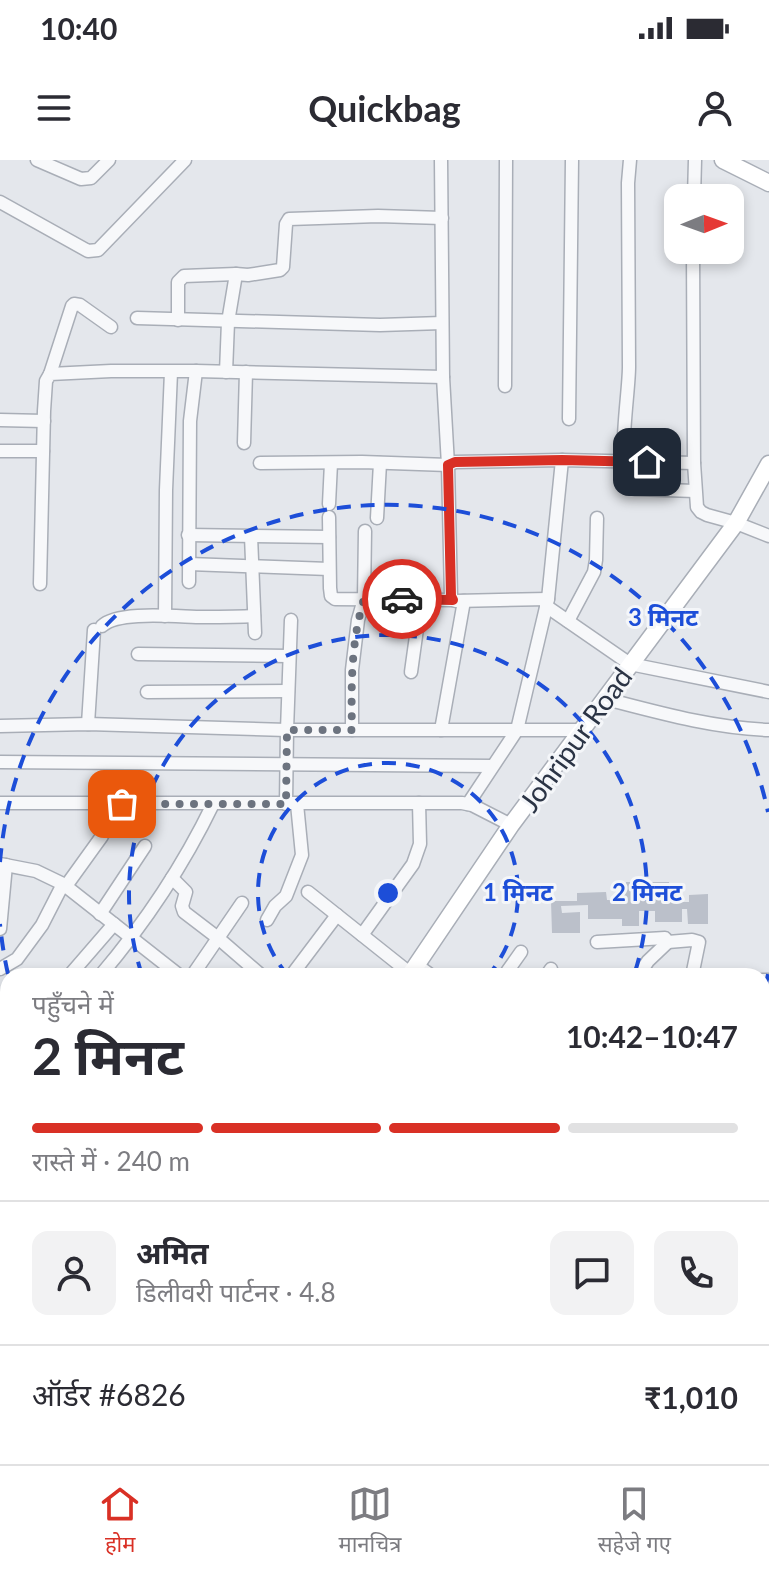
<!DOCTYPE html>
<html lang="hi">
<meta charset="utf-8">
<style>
body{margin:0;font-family:Lato,"Noto Sans Devanagari",sans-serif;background:#f2f2f3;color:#2b2b33;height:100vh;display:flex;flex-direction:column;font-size:30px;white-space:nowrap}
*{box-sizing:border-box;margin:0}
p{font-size:26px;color:#7c7c81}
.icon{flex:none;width:44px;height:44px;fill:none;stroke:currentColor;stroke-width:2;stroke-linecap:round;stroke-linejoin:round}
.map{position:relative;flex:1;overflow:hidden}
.side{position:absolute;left:0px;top:808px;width:770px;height:496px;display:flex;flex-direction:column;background:#fff;border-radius:24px 24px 0 0;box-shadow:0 4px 12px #0003}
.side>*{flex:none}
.needle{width:52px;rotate:89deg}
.buttons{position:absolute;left:664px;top:24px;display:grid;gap:16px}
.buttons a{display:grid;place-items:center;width:80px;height:80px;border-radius:16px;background:#fff;box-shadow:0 4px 12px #0003;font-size:40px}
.pin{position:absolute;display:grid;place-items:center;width:68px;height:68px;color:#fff;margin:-34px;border-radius:16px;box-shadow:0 4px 12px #0006}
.courier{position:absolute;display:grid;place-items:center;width:80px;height:80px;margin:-40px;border:6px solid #d93025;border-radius:50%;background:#fff;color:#222;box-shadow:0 2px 10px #0007}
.head em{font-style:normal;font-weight:700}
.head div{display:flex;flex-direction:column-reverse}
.head{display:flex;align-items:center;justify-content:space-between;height:136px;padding:0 32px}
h1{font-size:52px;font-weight:700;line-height:60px}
.bar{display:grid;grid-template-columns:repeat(4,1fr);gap:12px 8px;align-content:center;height:96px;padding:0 32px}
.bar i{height:10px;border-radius:6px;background:#e1e1e2}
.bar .on{background:#d93025}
.bar p{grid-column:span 4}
.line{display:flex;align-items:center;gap:20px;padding:0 32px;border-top:2px solid #e1e1e2}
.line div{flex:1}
.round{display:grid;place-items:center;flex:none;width:84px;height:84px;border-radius:16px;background:#f2f2f3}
.status{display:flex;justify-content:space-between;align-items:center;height:56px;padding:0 40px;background:#fff;direction:ltr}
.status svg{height:22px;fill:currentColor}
header{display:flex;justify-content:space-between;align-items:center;height:104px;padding:0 32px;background:#fff;font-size:36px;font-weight:700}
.menu{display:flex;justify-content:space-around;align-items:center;height:112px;border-top:2px solid #e1e1e2;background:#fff;font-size:22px;color:#7c7c81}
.menu a{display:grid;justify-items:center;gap:4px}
.menu .on{color:#d93025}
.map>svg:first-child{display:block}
.building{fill:#bbc0ca}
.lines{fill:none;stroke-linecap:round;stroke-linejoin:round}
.street-casing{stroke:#a9aeb7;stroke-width:15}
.secondary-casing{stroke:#a9aeb7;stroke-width:19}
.street{stroke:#f7f8fa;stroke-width:12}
.secondary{stroke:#fff;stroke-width:16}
.done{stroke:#6c737f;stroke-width:8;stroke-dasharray:0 14.4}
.route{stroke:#d93025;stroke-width:10}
.ring{fill:none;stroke:#1d4ed8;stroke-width:4;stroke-dasharray:14 10}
.labels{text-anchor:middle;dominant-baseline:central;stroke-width:6;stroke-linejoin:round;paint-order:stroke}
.street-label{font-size:28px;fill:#2b3445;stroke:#f4f6f9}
.centre{fill:#1d4ed8;stroke:#f4f6f9;stroke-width:4}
.ring-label{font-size:24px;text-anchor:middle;font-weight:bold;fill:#1d4ed8;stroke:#f4f6f9;stroke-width:6;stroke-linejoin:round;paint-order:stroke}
</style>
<div class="status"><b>10:40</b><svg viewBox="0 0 49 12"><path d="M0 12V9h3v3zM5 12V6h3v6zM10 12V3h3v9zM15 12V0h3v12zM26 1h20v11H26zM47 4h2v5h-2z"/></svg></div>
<header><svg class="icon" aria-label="menu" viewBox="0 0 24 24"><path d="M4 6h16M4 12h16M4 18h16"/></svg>Quickbag<svg class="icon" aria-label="person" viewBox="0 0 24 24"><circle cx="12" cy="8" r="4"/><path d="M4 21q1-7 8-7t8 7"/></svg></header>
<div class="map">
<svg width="769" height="1304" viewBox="0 0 769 1304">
<rect width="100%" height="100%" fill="#e4e7ec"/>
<path class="building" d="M626,722H669V731H678V736H671V742H689V735L708,734V764H688L687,749H682V762H655V751H639V766H622V759H588V745L561,746L562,753L580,752V773H552L551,741H577V733L606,732L607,740H619V729H626Z"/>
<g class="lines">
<defs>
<g id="street">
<path d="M37,0L81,19L91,18L109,0"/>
<path d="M441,0L443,217L448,305L451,436L453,440L456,441L548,439"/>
<path d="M630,0L628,23C628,84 629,146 629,207C629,234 616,308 630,328L636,329L695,331"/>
<path d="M694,38L695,0"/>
<path d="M0,42L88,91L98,90L185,0"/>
<path d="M693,90L694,303L697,347L701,352L707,355L736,363L769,376"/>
<path d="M137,158L380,165L442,163"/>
<path d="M178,160V122L184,116L236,114"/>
<path d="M226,212L228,162L236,114L248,115L280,110L283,107L286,64L289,59L378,56L442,58"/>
<path d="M50,214L72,146L74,144L80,145L111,167"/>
<path d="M505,226L506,0"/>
<path d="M569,259L572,0"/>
<path d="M0,260L44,261"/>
<path d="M244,283L246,212"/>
<path d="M0,291H43"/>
<path d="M260,303L362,302L448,305L455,302L562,300L694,303"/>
<path d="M329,344L331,303"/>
<path d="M329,357L330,428L331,436L335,439L453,440"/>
<path d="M377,358L380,303"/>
<path d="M188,375L329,377"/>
<path d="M251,376L255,473"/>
<path d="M189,404L329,409"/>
<path d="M189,422L190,261L196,211"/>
<path d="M40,424L44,251L46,221L50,214L111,211H196L443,217"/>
<path d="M546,446L630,504L769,532"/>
<path d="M165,456L166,330L171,212"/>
<path d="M568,461L594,412L596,400L597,358"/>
<path d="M102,466C118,450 180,457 203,457C220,457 237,457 254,456"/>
<path d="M138,494L288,496"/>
<path d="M411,512L421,440"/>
<path d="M147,532L288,531"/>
<path d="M606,539C660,553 713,568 769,570"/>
<path d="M88,564L94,470"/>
<path d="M0,566L88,564L287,570H583"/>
<path d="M352,570V510L358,460L364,439L365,371"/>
<path d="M441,570L464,441"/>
<path d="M0,602L492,606"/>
<path d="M0,643H462L472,645L511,665"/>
<path d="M286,644L287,570L291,460"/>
<path d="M468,644L517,570L548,439L562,300"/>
<path d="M0,704L36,711L63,724L180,816"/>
<path d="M172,718L186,732L182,746L184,752L218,778L262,816"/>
<path d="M66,726L102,676"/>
<path d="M308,732L411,814"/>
<path d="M100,754L145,686"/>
<path d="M267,760L275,746L286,736L302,695L297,644"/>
<path d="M0,769L6,705"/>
<path d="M362,775L413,704L420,684L419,643"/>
<path d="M597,782L665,778L668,782L692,780L699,782L692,816"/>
<path d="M417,805L432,816"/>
<path d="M0,809L17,799L42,765L63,724"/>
<path d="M69,816L114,764"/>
<path d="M100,816C145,763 183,706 213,644"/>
<path d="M192,816L242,743"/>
<path d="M291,816L337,755"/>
<path d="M504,816L521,792"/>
<path d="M546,816L551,809"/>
<path d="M638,816L648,801L668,782"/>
<path d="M762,820H769"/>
<path d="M762,864H769"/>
<path d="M0,878L8,887"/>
<path d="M762,900H769"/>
<path d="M0,935L8,945"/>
<path d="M762,938H769"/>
<path d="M0,1003L1,996L8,980"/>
<path d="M0,1119H8"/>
<path d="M0,1151V1178"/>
<path d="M762,1181L764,1033"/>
<path d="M762,1257L769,1260"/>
<path d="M63,1296L69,1304"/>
<path d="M306,1296V1304"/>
<path d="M344,1296V1304"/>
<path d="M382,1296L383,1304"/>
<path d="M470,1296V1304"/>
<path d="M507,1296V1304"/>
<path d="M545,1296V1304"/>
<path d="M602,1296V1304"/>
<path d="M630,1296V1304"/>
<path d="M702,1296L703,1304"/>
<path d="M734,1296L735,1304"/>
<path d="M32,1304L42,1296"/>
<path d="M88,1304L96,1296"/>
<path d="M429,1304V1296"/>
<path d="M566,1304V1296"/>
<path d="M662,1304V1296"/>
</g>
<g id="secondary">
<path d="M723,0L769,23"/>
<path d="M409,816L511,665L736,363L769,304"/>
<path d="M762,957L769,953"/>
<path d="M762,1034L769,1030"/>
<path d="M0,1250L8,1244"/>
<path d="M140,1304L155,1296"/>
<path d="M271,1304L286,1296"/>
</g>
</defs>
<use href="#street" class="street-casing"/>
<use href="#secondary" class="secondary-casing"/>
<use href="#street" class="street"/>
<use href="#secondary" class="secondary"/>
</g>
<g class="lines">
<path class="done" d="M122,644H286L287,570H352C351,525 351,482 364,439H402"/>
<path class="route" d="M402,439L453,440L451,436L448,305L455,302L562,300L647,302"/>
</g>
<g class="ring">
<path d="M288 816A130 130 0 1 1 488 816"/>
<path d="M142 815A259 259 0 1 1 634 815"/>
<path d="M768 814A389 389 0 0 1 763 837M8 814A389 389 0 0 1 0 764M0 702A389 389 0 0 1 768 652"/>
</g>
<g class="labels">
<g class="street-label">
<text transform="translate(575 579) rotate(-54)">Johripur Road</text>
</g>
</g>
<circle cx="388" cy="733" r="12" class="centre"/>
<g class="ring-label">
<text x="663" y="466">3 मिनट</text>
<text x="518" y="741">1 मिनट</text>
<text x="647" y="741">2 मिनट</text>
</g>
</svg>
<div class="buttons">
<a><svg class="needle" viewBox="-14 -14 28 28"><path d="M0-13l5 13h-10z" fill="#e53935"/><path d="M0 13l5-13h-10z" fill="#7c7c81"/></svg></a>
</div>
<div class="pin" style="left:122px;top:644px;background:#ea580c"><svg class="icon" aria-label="bag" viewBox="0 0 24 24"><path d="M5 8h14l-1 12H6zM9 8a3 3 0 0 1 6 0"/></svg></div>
<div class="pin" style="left:647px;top:302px;background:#1f2937"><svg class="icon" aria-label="home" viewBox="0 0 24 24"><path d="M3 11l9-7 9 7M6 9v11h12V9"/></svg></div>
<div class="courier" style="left:402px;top:439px"><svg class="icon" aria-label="car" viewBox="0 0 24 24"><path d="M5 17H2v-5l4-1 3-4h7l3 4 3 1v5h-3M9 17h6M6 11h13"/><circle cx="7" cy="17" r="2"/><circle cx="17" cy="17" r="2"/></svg></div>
<section class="side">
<div class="head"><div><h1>2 मिनट</h1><p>पहुँचने में</p></div><em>10:42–10:47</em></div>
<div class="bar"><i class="on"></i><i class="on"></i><i class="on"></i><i></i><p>रास्ते में · 240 m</p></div>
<div class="line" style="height:144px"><a class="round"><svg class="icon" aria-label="person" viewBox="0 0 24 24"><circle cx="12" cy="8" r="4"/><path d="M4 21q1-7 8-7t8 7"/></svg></a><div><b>अमित</b><p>डिलीवरी पार्टनर · 4.8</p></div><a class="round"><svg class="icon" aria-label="chat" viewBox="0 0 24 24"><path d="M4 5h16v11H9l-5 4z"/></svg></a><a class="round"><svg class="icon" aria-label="phone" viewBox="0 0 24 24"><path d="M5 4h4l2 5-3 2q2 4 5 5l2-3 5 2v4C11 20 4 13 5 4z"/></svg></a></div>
<div class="line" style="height:104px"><div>ऑर्डर #6826</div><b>₹1,010</b></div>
</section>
</div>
<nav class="menu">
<a class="on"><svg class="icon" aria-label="home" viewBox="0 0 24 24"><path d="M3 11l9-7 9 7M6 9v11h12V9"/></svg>होम</a>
<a><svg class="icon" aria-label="map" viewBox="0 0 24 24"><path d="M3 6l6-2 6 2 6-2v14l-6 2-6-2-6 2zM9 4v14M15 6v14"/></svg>मानचित्र</a>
<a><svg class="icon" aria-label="saved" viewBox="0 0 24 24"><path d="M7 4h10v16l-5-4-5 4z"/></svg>सहेजे गए</a>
</nav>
